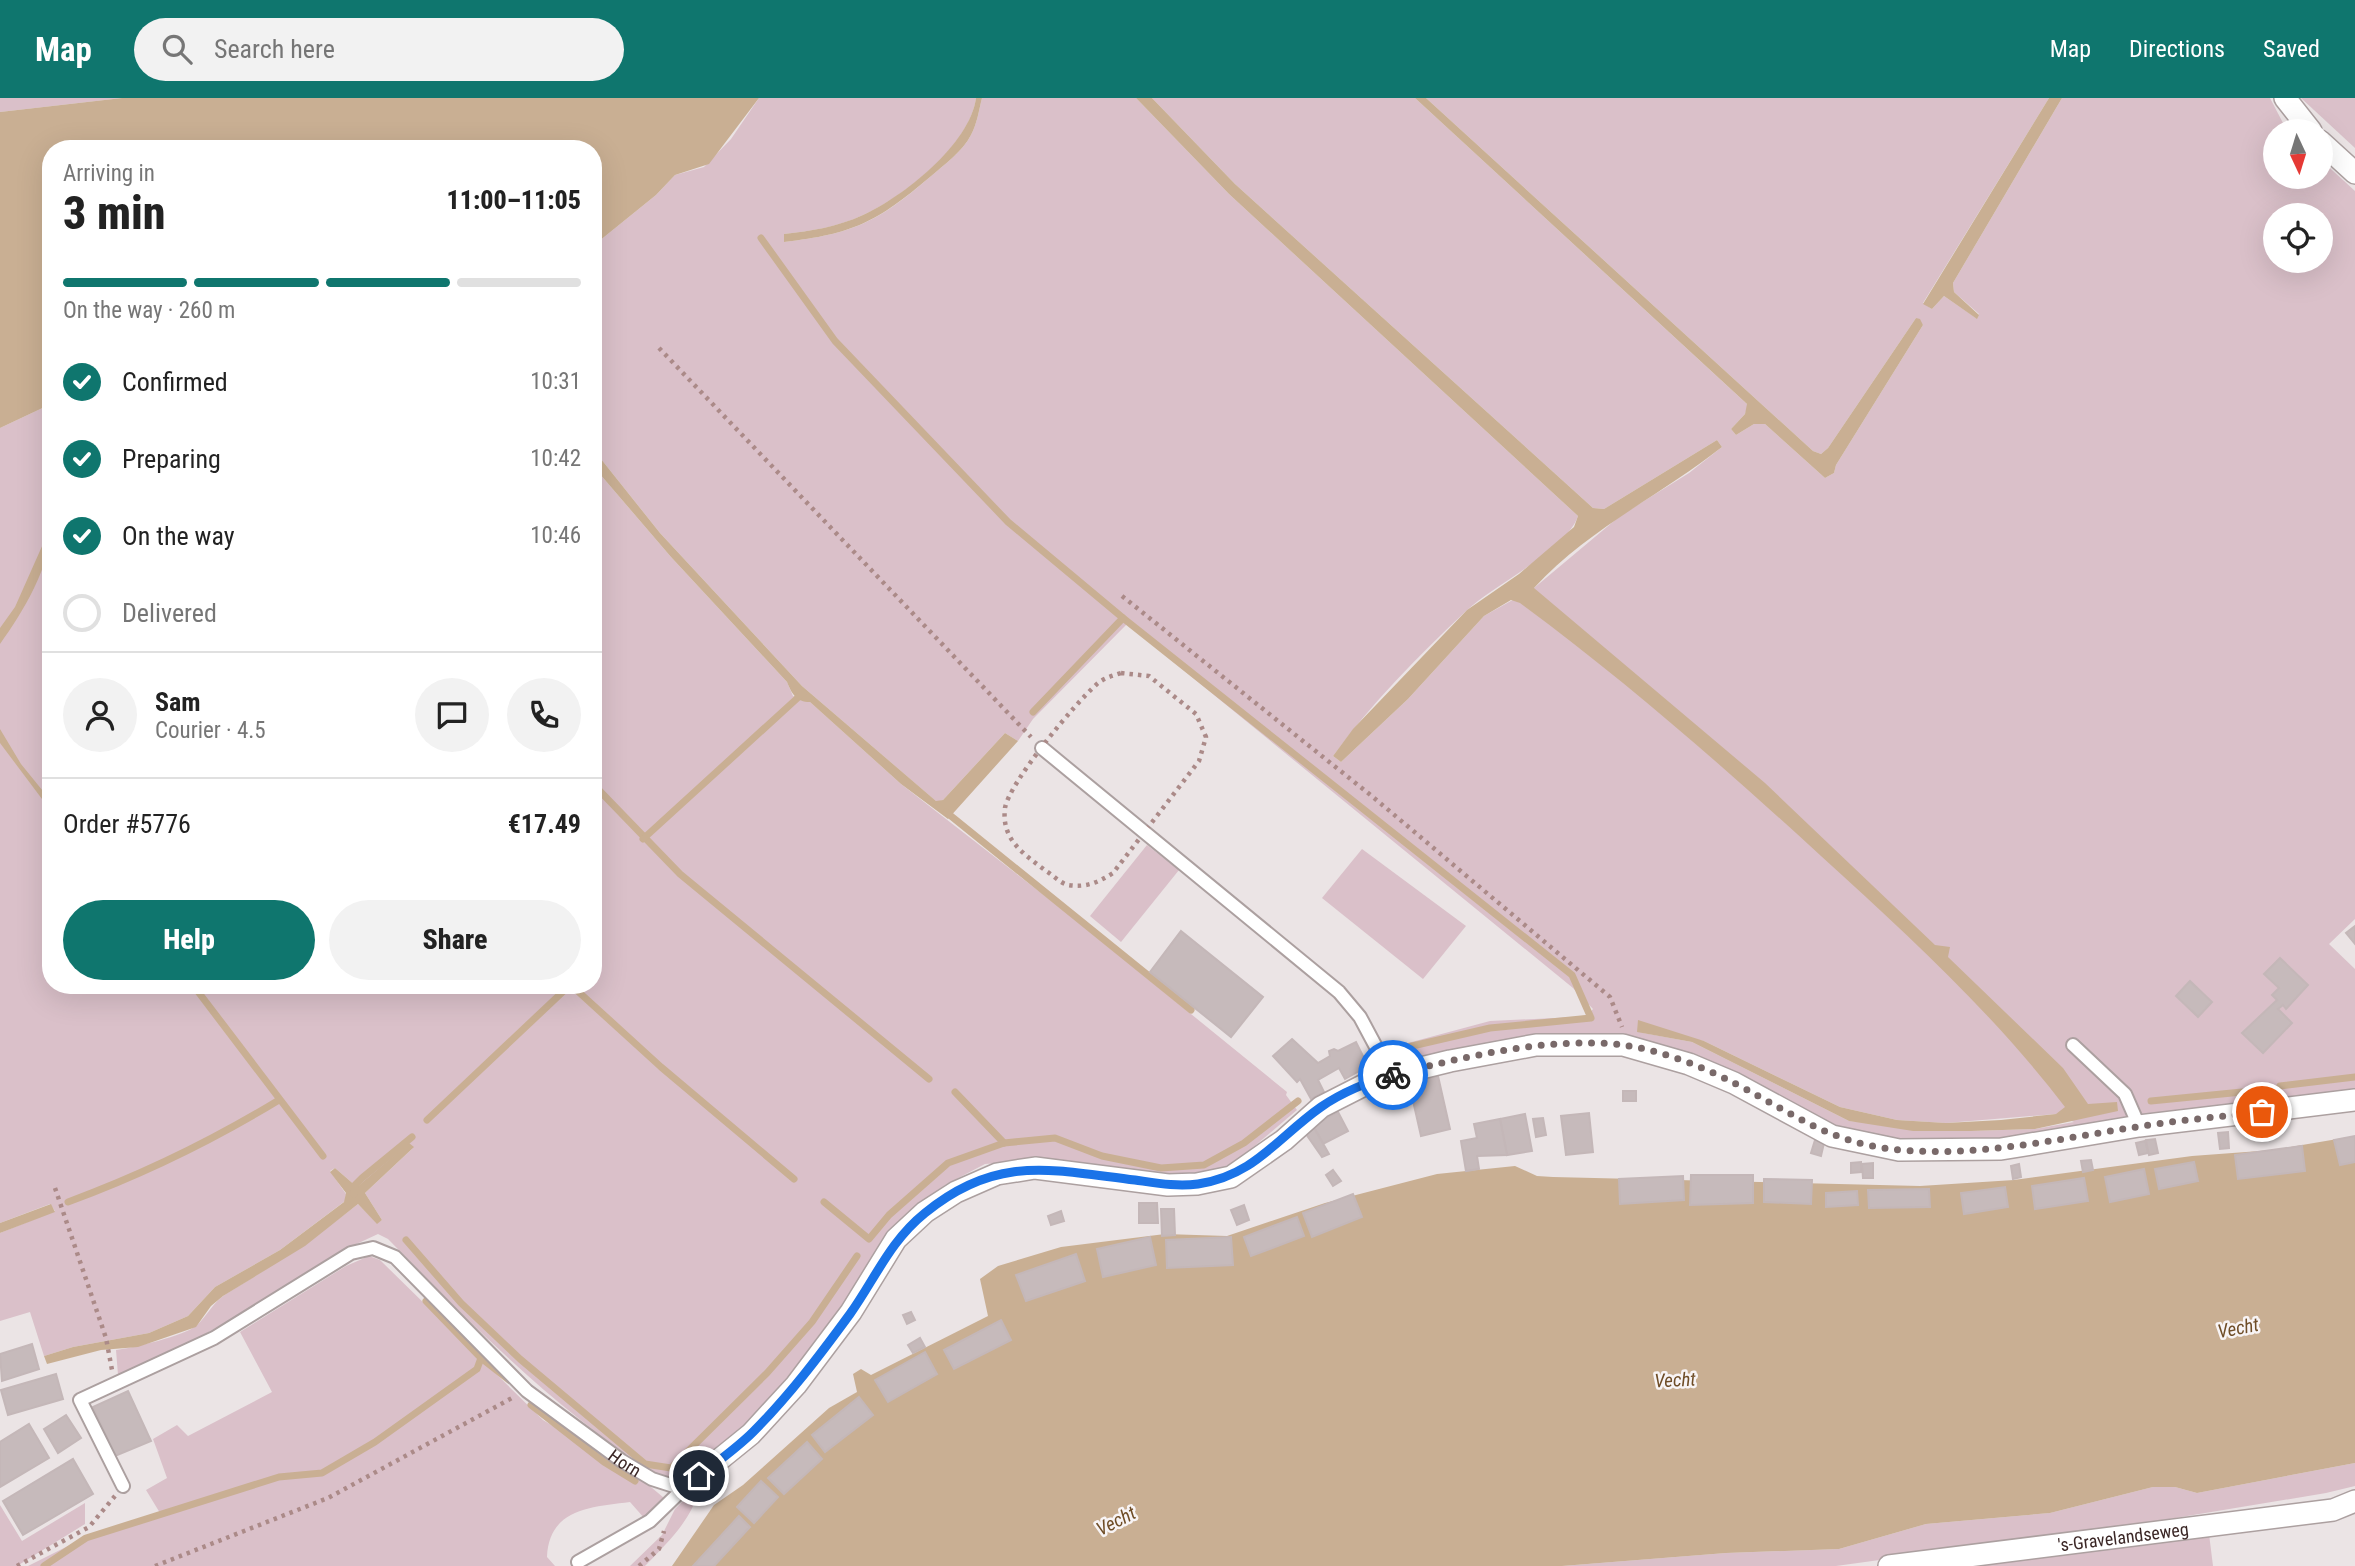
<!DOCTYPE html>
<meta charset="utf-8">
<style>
body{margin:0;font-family:"Roboto Condensed",sans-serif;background:#f2f2f2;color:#222;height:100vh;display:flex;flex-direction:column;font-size:26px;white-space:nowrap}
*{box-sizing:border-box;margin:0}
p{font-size:23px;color:#767676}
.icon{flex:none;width:38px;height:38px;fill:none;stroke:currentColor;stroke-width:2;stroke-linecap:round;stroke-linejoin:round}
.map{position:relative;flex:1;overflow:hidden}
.sheet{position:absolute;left:42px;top:42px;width:560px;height:854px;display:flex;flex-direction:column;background:#fff;border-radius:28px;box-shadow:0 7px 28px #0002}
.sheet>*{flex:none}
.needle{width:46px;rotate:176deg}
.tools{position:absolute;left:2263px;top:21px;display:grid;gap:14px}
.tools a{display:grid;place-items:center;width:70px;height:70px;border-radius:50%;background:#fff;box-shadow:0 7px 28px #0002;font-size:35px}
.pin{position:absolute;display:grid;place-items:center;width:60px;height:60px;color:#fff;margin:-30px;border:4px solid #fff;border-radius:50%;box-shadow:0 2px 7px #0007}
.courier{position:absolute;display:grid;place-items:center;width:70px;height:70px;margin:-35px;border:5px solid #1a73e8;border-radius:50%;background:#fff;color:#222;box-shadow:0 2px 9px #0007}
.overview em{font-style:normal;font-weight:800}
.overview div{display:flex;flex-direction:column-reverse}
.overview{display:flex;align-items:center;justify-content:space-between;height:119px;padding:0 21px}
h1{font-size:46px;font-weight:800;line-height:52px}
.bar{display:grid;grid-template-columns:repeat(4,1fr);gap:10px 7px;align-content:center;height:84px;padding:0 21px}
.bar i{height:9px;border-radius:5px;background:#e0e0e0}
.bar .selected{background:#0f766e}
.bar p{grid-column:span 4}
.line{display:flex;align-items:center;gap:18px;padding:0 21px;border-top:2px solid #e0e0e0}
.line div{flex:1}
.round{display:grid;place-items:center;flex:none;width:74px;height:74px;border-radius:37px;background:#f2f2f2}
ol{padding:0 21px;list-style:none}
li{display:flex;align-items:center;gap:21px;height:77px}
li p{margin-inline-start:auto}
li .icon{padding:7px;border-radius:50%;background:#0f766e;color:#fff;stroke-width:4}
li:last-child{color:#767676}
li i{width:38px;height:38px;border:4px solid #e0e0e0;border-radius:50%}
.cta{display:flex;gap:14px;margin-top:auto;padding:14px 21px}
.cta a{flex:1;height:80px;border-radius:42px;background:#0f766e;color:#fff;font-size:28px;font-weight:800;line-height:80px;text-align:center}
.cta a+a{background:#f2f2f2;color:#222}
header{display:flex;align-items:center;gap:42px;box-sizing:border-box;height:98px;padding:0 35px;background:#0f766e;color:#fff}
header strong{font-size:33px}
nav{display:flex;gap:38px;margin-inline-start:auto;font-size:24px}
.search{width:490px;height:63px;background:#f2f2f2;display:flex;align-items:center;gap:18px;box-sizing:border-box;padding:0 24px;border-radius:38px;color:#767676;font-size:26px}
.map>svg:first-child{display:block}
.green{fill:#dac0c9;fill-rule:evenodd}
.water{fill:#c9af93}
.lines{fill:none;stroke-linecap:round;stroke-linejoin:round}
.stream{stroke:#c9af93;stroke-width:7}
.building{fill:#c6babb;stroke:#c4b7b8;stroke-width:2}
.lane-casing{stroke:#aca0a0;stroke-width:16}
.street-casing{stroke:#aca0a0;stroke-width:24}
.path{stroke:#ab8a88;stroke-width:4.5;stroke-dasharray:3.5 5;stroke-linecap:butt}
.lane{stroke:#fff;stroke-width:12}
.street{stroke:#fff;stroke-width:21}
.done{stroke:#796969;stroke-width:7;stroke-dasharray:0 12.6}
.route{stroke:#1a73e8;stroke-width:9}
.labels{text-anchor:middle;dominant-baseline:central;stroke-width:5;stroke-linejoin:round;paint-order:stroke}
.street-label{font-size:18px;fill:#3b2726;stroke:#f8f4f5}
.water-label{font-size:19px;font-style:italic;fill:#6f4d27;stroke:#f8f4f5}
</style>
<header>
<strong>Map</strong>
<div class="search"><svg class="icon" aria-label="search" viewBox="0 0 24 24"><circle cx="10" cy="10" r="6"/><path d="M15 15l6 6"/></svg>Search here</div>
<nav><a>Map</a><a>Directions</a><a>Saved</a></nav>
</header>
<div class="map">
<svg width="2355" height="1468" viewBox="0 0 2355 1468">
<rect width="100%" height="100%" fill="#ebe4e5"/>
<g class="green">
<path d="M0,0H122L0,14Z"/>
<path d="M759,0H976C970,47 904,99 863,117C838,129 811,133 784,136V144C853,136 878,124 930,79C945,66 962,54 971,37C977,26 979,12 982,0H1136L1229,96L1578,418C1566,453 1494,486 1466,513C1419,557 1371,606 1333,658L1341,664L1408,601L1484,518L1534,490L1620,418L1689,375L1722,349L1717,342L1604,411L1593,410L1235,86L1152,0H1415L1748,307L1745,316L1731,331L1736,337L1754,326H1765L1825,380L1834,375L1836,367L1923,227L1916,220L1828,350L1821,356L1813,353L1426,0H2049L1923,205L1932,211L1944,198L1976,220L1979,216L1954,194L1953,185L2062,0H2270L2283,25L2291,33H2275V79H2320L2321,62L2355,93V821L2329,846L2355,871V993L2072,1036L1927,1048L1842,1034L1632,942C1557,927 1473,946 1399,964L1393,949L1490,923L1576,919L1588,917L1593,911L1573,890L1127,526L1033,621L1018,643L1005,635L943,702L937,704L802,588L660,435L593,351V148L656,97L675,77L704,69L731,41ZM2275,117H2320V163H2275ZM1638,934L1704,943L1840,1009L1897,1022L1946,1025L2056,1016L2074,1024L2035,1031L1971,1033L1849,1023L1692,944Z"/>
<path d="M2301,0H2355V50Z"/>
<path d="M51,306V887H593V368L671,459L787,584L793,598L809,603L901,686L1063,812L1287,994L1286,997L1297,1012L1237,1063L1208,1076L1181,1080L1036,1062L985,1066L945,1087L919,1106L813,1254L753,1320L689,1377L676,1383L660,1379C554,1311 475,1230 388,1141L378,1136L350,1149L293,1186L189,1245L118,1277L116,1252C132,1250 185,1238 197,1227C208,1217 212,1205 226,1196C272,1168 315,1140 358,1106L377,1125L382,1122L365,1095L413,1050L357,1089L335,1070L330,1073L346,1096L345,1103L280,1152L215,1189L188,1218L149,1235L73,1249L44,1258L30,1214L0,1223V1135L55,1113L50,1106L0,1125V330Z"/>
<path d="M1147,747L1179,772L1121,844L1090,818Z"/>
<path d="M1362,751L1466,828L1423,881L1322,800Z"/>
<path d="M369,1158L380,1162L543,1322L645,1384L664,1400L645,1421L630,1404C590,1409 549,1411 547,1459L555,1468H28L78,1443L160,1415L146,1392L167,1380L153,1341L177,1327L188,1338L272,1294L240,1234L346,1168Z"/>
<path d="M2355,1365V1388L2326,1395L2133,1427L1836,1468H1562L1726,1455L1839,1451L1926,1426L2050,1415L2153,1389H2175L2197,1395Z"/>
<path d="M701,1385C693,1421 670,1442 645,1468H630L662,1437L675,1411Z"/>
<path d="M85,1405V1426L17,1468H0V1407L22,1443Z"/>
<path d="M2209,1436L2213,1468H1978Z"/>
</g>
<g class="water">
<path d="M122,0H759L709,66L675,77L656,97L593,148V51H51V306L0,330V14Z"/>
<path d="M976,0H982C979,12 977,26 971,37C962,54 945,66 930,79C877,124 853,136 784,144V136C811,133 837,129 863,117C903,99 970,46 976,0Z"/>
<path d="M1136,0H1152L1235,86L1593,410L1604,411L1717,342L1722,349C1661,397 1587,432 1534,490L1765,685L1935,847L1950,849L1948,859L2063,970L2088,1006L2117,1004L2118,1013L2035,1031L1971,1033H1913L1849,1023L1692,944L1637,934L1638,922L1704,943L1840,1009L1897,1022L1946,1025L2001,1022L2056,1016L2065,1009C1994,916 1908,837 1821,758C1725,670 1626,583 1520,505L1511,502L1484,518L1408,601L1341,664L1333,658L1353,631L1467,512L1519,476L1574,429L1578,418L1229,96Z"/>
<path d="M1415,0H1426L1813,353L1821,356L1828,350L1916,220L1920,221L1923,227L1836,367L1834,375L1825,380L1765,326H1754L1736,337L1731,331L1745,316L1747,306Z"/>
<path d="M2049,0H2062L1953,185L1954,194L1979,217L1977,221L1944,198L1932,211L1923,206Z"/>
<path d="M593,351L660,435L802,588L936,703L943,702L1005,635L1018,643L948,721L901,686L810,604C796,604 792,596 787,584L671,459L593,368Z"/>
<path d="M51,428C51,468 23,514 0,546V530L15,509Z"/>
<path d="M0,631L21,666L51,703V713L0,645Z"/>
<path d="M2355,1038V1365L2197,1395L2175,1389H2153L2050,1415L1926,1426L1839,1451L1726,1455L1562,1468H672L714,1407L743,1387L829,1310L857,1294L853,1276L861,1271L871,1277L988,1218L980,1181L998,1168L1061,1149L1165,1136L1227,1138L1325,1105L1437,1076L1515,1068L1537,1078L1553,1079L1920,1088L2014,1082L2192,1058L2273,1052Z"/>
<path d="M409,1045L414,1049L365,1095L382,1122L377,1126L358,1106L305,1148L223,1198L211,1208L196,1229L138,1249L101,1252L47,1266L44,1258L73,1249L149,1235L188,1218L215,1189L280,1152L344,1104L346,1095L330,1074L335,1070L357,1089Z"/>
<path d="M51,1106L55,1114L0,1135V1125Z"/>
</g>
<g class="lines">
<g class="stream">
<path d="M761,140L835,243L1008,424L1123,520L1572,877L1591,920L1490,930L1408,949"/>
<path d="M1033,614L1123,520"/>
<path d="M593,686L680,776L929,981"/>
<path d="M946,714L1191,912"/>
<path d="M643,741L803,595"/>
<path d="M193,887L323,1058"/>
<path d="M571,887L661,969L794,1081"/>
<path d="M2280,988L2355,979"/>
<path d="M955,994L1004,1045"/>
<path d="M2151,1003L2242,994"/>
<path d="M427,1022L570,887"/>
<path d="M354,1096L355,1087L362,1080L412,1039"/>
<path d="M68,1104C144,1076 210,1044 279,1002"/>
<path d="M824,1104L869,1141L889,1117L948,1065L1004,1045L1055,1040L1102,1058L1161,1070L1204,1067L1244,1045L1298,1003"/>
<path d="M406,1142L461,1205L520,1261L645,1366L671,1370L767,1275L812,1224L857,1158"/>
<path d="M426,1203L481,1260L509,1282"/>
<path d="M531,1307L604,1364L635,1383"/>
<path d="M44,1468L86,1440L279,1379L322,1375L375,1344L477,1271L481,1260"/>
</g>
</g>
<g class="building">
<path d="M2355,828V846L2346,835Z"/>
<path d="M1181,833L1263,899L1231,939L1150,874Z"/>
<path d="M2280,860L2308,887L2286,911L2283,907L2278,911L2292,925L2263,955L2242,935L2277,902L2272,897L2279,890L2264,876Z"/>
<path d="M2190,883L2212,904L2198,919L2176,898Z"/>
<path d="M1292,941L1318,965L1330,958L1329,953L1334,951L1338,953L1356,944L1368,968L1345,981L1339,970L1318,982L1324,994L1311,1001L1300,981L1297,984L1273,958Z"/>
<path d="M1438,978L1450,1031L1421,1038L1409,985Z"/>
<rect x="1623" y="993" width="13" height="10"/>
<path d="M1338,1014L1348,1033L1323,1046L1313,1028Z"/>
<path d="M1589,1015L1593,1054L1566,1057L1561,1018Z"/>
<path d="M1525,1016L1532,1053L1507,1057L1500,1021Z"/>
<path d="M1543,1020L1546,1037L1536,1039L1533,1021Z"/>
<path d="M1500,1021L1507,1057L1477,1058L1479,1071L1466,1073L1461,1043L1477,1040L1474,1026Z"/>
<path d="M1313,1028L1329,1056L1322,1059L1304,1033Z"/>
<path d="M2228,1034L2229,1050L2220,1051L2218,1035Z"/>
<path d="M2355,1038V1064L2340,1067L2334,1042Z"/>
<path d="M2155,1041L2158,1055L2149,1057L2146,1042Z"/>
<path d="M1815,1042L1824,1045L1821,1058L1811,1055Z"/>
<path d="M2145,1043L2148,1055L2139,1057L2136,1045Z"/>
<path d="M2302,1048L2305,1073L2238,1081L2235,1057Z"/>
<path d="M2091,1062L2093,1072L2083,1074L2081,1063Z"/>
<path d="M1861,1064V1074L1851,1075V1065Z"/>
<path d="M2194,1064L2198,1083L2159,1091L2155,1071Z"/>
<path d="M1873,1065V1080H1863L1862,1066Z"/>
<path d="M2019,1066L2021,1079L2013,1081L2011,1068Z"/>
<path d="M2144,1071L2149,1096L2110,1104L2105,1079Z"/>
<path d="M1333,1072L1341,1083L1333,1088L1326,1077Z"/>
<path d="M1691,1077H1753V1105L1690,1107Z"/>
<path d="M1683,1078L1684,1102L1620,1106L1619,1081Z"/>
<path d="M2084,1080L2088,1103L2035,1111L2032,1088Z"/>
<path d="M1764,1081L1812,1082L1811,1106L1764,1104Z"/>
<path d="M2005,1089L2008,1109L1964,1116L1961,1095Z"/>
<path d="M1929,1091L1930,1109L1869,1110L1868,1092Z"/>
<path d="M1857,1093L1858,1107L1826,1109V1095Z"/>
<path d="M1353,1096L1362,1119L1312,1139L1303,1115Z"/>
<path d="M1139,1105H1157L1158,1125H1139Z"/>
<path d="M1244,1107L1249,1122L1237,1127L1231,1112Z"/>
<path d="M1161,1111H1174L1175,1137L1162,1138Z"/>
<path d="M1061,1113L1064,1123L1051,1127L1048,1118Z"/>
<path d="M1297,1119L1304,1138L1251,1158L1244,1139Z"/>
<path d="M1150,1139L1156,1167L1103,1179L1097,1151Z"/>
<path d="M1231,1139L1233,1167L1167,1170L1166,1142Z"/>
<path d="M1076,1156L1085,1183L1026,1203L1016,1177Z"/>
<path d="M911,1214L915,1222L907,1226L903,1217Z"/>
<path d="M1001,1222L1011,1242L954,1271L944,1252Z"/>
<path d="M920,1240L925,1249L913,1255L908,1247Z"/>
<path d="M32,1246L39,1271L2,1283L0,1256Z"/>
<path d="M925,1254L937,1276L888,1304L875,1282Z"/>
<path d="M56,1276L63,1301L8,1317L1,1292Z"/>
<path d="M128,1293L151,1343L115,1358L93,1309Z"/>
<path d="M859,1299L873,1317L825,1354L812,1337Z"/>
<path d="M66,1317L81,1340L58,1355L44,1331Z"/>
<path d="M29,1326L49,1360L0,1389V1344Z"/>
<path d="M807,1344L822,1361L784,1396L768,1380Z"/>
<path d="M73,1361L93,1396L23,1437L3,1403Z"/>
<path d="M761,1383L778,1399L754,1425L737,1409Z"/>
<path d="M739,1418L750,1429L714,1468H693Z"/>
</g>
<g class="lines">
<defs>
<g id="lane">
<path d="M1042,650L1339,894L1360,919L1391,977"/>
<path d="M2073,947L2125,996L2139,1028"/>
<path id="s1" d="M123,1388L80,1302L214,1240L351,1155L373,1150L395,1159L527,1293L622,1363L652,1381L683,1391"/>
<path d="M578,1464L650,1423L683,1391"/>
</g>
<g id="street">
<path d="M2285,0L2311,33"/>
<path d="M2320,43L2355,75"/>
<path d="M683,1391L751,1336L796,1287L851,1214L896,1141L925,1114L956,1094L997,1076L1035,1070L1168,1087L1197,1086L1231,1079L1284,1042L1321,1009L1376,981L1450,963L1536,947H1623L1689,966L1734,985L1832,1038L1899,1052L2001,1051L2139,1028L2355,1002"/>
<path id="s2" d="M1889,1468L2333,1412L2355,1403"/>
</g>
</defs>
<use href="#lane" class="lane-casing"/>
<use href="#street" class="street-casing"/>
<g class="path">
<path d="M659,250L1031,639"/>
<path d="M1122,498L1373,699L1610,899L1622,929"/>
<path d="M1121,575L1149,578L1196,616L1206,639L1199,663L1113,775C1099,784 1086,790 1068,787C1060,785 1053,777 1046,773C1024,756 1001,742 1005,710C1009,685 1076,604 1097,586C1104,580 1112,578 1121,575Z"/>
<path d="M55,1090L106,1240L112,1272"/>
<path d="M17,1468L89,1429L115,1398"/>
<path d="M155,1468L328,1400L512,1300"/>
<path d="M639,1468L659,1451L664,1433"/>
</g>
<use href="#lane" class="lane"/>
<use href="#street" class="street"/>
</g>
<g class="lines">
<path class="done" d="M1393,977C1462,959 1552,938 1623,947C1660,952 1701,968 1734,985C1793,1015 1828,1045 1899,1052C1979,1059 2058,1041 2136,1029C2178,1022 2220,1019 2262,1014"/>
<path class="route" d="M699,1378C717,1364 737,1350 753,1334C789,1298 820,1257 850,1216C875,1181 890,1143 925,1115C997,1056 1051,1072 1135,1082C1156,1085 1177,1089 1198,1086C1254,1078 1278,1039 1321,1009C1341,995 1369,983 1393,977"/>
</g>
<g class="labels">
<g class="street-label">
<text stroke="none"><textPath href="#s1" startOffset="761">Horn</textPath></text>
<text stroke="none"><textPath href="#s2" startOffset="236">'s-Gravelandseweg</textPath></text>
</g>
<g class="water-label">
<text transform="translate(2238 1230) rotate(-11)">Vecht</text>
<text transform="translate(1675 1282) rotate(-3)">Vecht</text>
<text transform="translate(1116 1423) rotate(-27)">Vecht</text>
</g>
</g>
</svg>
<div class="tools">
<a><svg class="needle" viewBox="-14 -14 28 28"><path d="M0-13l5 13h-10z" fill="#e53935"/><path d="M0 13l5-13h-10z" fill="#767676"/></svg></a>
<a><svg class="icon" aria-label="locate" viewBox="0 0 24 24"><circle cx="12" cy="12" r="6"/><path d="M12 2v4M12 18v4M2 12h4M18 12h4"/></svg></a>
</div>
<div class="pin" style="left:2262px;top:1014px;background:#ea580c"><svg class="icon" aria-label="bag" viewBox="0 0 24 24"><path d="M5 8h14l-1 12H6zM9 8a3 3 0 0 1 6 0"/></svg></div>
<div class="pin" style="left:699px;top:1378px;background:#1f2937"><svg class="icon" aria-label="home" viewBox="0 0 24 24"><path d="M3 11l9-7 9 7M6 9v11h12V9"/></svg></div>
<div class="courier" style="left:1393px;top:977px"><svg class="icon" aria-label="bike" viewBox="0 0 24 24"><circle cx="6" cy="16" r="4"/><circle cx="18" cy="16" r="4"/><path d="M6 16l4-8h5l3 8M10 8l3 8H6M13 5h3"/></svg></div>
<section class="sheet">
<div class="overview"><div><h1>3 min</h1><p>Arriving in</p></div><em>11:00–11:05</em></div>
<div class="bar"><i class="selected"></i><i class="selected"></i><i class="selected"></i><i></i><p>On the way · 260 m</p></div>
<ol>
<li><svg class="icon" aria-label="check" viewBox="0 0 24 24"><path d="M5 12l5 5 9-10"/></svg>Confirmed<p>10:31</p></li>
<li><svg class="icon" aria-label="check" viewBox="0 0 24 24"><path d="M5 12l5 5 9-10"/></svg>Preparing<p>10:42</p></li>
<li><svg class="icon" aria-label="check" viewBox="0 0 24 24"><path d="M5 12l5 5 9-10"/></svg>On the way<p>10:46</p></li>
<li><i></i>Delivered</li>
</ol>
<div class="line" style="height:126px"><a class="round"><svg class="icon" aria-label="person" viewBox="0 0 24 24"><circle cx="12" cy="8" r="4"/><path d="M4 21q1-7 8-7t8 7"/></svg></a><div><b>Sam</b><p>Courier · 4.5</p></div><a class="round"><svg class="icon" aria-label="chat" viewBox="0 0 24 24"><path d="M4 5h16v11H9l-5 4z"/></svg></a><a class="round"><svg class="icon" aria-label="phone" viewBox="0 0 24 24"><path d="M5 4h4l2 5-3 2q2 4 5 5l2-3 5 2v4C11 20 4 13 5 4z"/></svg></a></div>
<div class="line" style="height:91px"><div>Order #5776</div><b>€17.49</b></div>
<div class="cta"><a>Help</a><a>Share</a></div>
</section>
</div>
